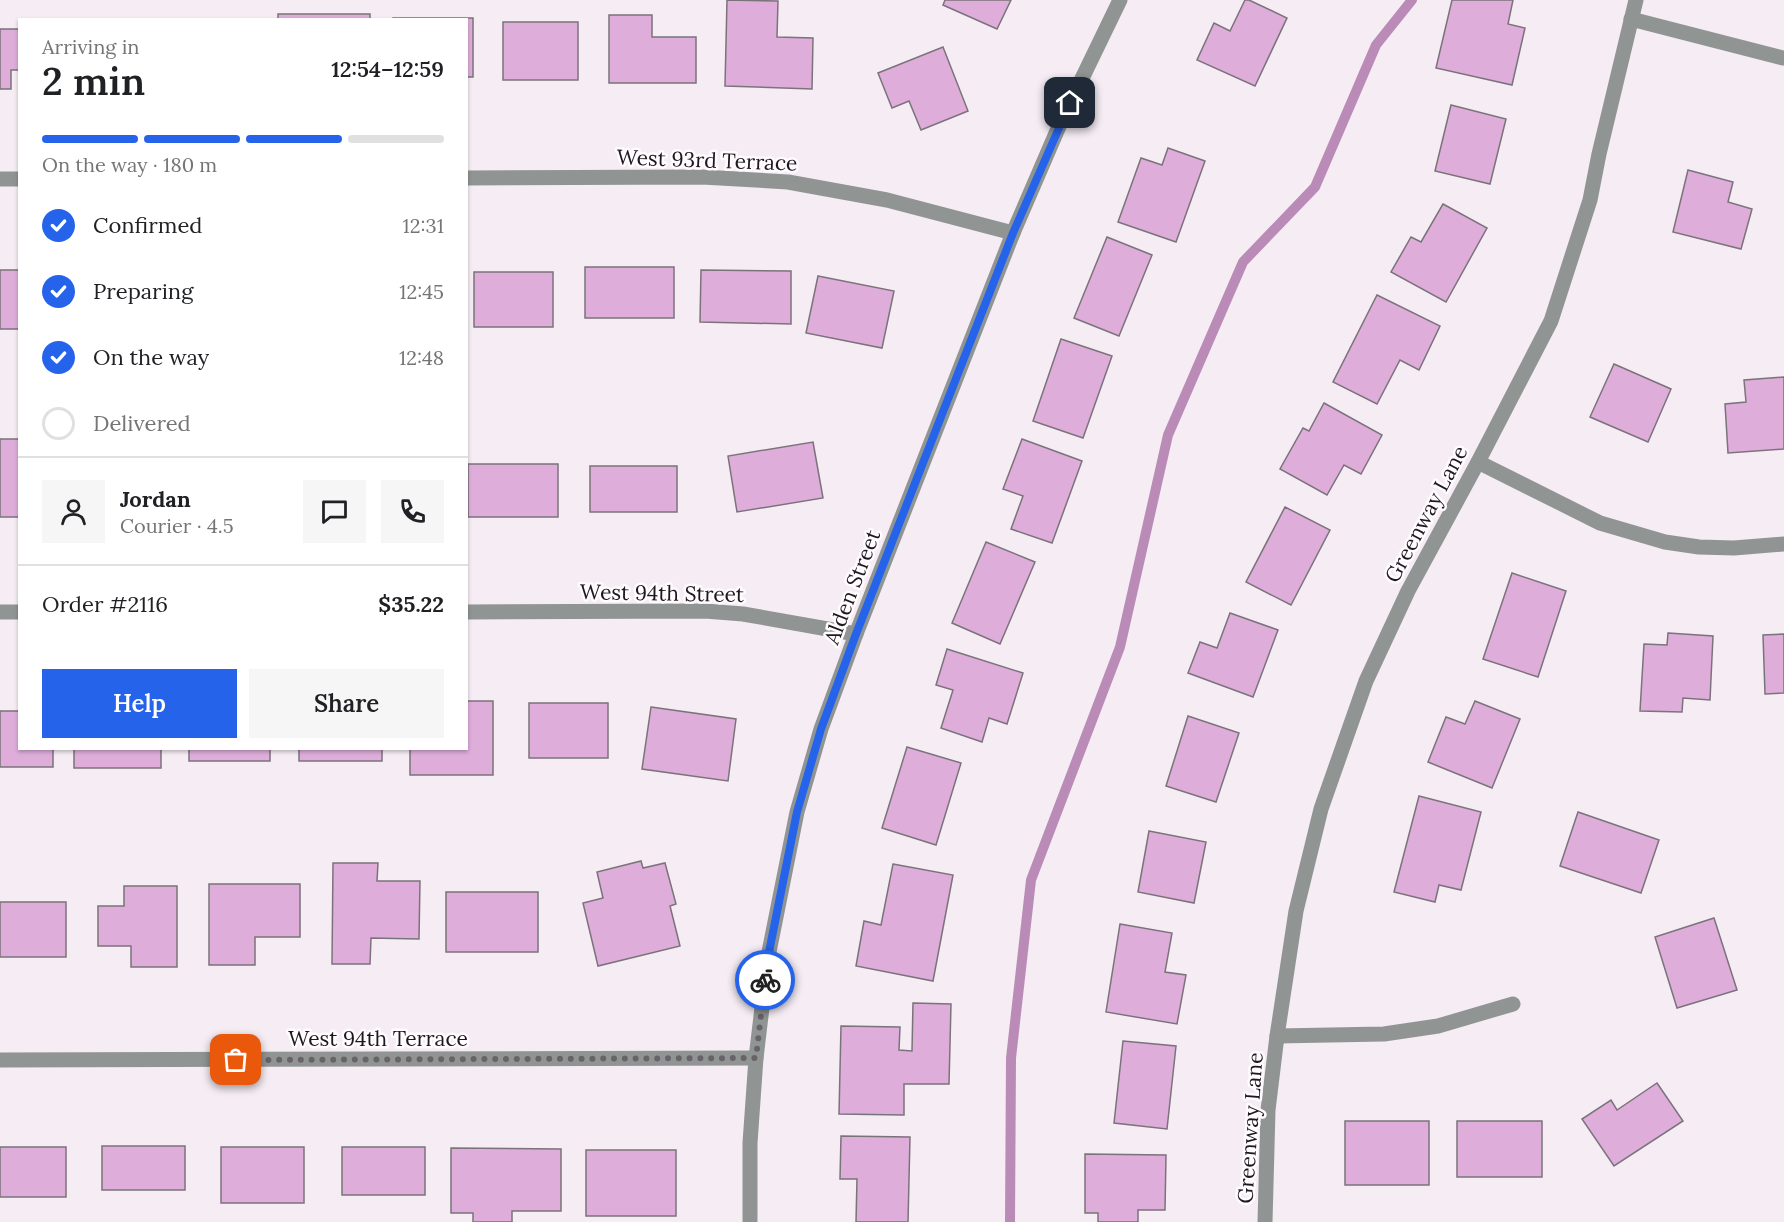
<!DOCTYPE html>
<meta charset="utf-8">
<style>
body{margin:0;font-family:Lora,serif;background:#f6f6f6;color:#202124;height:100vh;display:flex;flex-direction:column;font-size:22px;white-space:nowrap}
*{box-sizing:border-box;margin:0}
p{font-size:20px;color:#757577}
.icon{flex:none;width:33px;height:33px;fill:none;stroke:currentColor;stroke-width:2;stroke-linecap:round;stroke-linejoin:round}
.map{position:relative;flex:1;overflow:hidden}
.panel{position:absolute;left:18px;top:18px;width:450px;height:732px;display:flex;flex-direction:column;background:#fff;border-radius:0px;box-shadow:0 2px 4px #0004}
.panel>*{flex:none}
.pin{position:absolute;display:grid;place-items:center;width:51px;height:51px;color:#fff;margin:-26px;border-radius:12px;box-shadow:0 3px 9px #0006}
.courier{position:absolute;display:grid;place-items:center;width:60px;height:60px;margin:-30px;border:4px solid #2563eb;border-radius:50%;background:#fff;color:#222;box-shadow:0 2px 8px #0007}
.headline em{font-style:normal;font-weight:600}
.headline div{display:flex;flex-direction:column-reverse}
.headline{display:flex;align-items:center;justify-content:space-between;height:102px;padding:0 24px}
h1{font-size:39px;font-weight:600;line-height:45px}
.bar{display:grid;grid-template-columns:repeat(4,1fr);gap:9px 6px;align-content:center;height:72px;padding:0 24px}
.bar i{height:8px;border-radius:4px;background:#e0e0e0}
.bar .on{background:#2563eb}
.bar p{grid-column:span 4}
.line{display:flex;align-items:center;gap:15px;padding:0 24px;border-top:2px solid #e0e0e0}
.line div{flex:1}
.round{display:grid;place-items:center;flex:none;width:63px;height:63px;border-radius:0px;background:#f6f6f6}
ol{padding:0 24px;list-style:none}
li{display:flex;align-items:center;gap:18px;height:66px}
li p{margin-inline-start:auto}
li .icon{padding:6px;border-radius:50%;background:#2563eb;color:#fff;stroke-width:4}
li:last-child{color:#757577}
li i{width:33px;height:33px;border:3px solid #e0e0e0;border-radius:50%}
.button{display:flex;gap:12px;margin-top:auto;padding:12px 24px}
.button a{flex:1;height:69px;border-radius:0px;background:#2563eb;color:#fff;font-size:24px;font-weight:600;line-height:69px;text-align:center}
.button a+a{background:#f6f6f6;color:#202124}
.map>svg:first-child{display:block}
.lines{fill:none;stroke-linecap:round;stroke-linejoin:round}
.stream{stroke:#ba8bb7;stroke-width:10}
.building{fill:#deadda;stroke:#7b737b;stroke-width:1.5}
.street{stroke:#909593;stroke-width:15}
.done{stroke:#686368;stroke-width:6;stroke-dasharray:0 10.8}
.route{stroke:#2563eb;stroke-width:8}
.labels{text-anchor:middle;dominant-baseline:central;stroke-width:5;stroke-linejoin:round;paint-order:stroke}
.street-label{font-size:21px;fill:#1c191c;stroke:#fffbfe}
</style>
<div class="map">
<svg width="1784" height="1222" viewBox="0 0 1784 1222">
<rect width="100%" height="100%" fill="#f5ecf4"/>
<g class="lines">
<path class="stream" d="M1010,1222L1011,1058L1031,880L1120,647L1168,435L1243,262L1315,187L1376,45L1412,0"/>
</g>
<g class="building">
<path d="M727,0L778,1L777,37L813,38L812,89L725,86Z"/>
<path d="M945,0H1011L997,29L943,5Z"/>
<path d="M1245,0H1249L1287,18L1255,86L1197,60L1214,23L1230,31Z"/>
<path d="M1452,0H1513L1508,24L1525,28L1512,85L1436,68Z"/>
<rect x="278" y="14" width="92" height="6"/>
<path d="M609,15H652V37H696V83H609Z"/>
<path d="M393,18H473V77H466V20H393Z"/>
<rect x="503" y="22" width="75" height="58"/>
<path d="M0,29H20V70H11V89H0Z"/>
<path d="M943,47L968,111L921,130L909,101L892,108L878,73Z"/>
<path d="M1451,105L1506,119L1490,184L1435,171Z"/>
<path d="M1168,148L1205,161L1176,242L1118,222L1141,158L1162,165Z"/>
<path d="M1688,170L1733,182L1728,202L1752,209L1741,249L1673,232Z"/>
<path d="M1443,204L1487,228L1446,302L1391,272L1411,237L1421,242Z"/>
<path d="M1107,237L1152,255L1119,336L1074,318Z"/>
<rect x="585" y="267" width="89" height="51"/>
<rect x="0" y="270" width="20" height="59"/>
<path d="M701,270L791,271V324L700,322Z"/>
<rect x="474" y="272" width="79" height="55"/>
<path d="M818,276L894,291L882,348L806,333Z"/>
<path d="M1377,295L1440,326L1419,370L1400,360L1377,404L1333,382Z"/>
<path d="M1061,339L1112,356L1083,438L1033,421Z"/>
<path d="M1614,364L1671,389L1648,442L1590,417Z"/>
<path d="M1784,377V449L1728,453L1725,404L1746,402L1744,380Z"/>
<path d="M1324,403L1382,435L1361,474L1344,465L1327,495L1280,469L1303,428L1309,431Z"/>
<rect x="0" y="439" width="20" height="78"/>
<path d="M1022,439L1082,461L1052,543L1011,529L1023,496L1003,489Z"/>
<path d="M813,442L823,498L737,512L728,456Z"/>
<rect x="468" y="464" width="90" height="53"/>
<rect x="590" y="466" width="87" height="46"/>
<path d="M1285,507L1330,530L1291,605L1246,582Z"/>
<path d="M986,542L1035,562L1000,644L952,623Z"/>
<path d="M1512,573L1566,591L1538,677L1483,659Z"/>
<path d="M1230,613L1278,630L1253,697L1188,673L1200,642L1217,648Z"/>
<path d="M1668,633L1713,636L1710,700L1683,698L1682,712L1640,711L1644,644L1667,645Z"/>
<path d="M1784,634V693L1765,694L1763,635Z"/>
<path d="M947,649L1023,673L1007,724L989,718L982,742L941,728L953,690L936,685Z"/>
<path d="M466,701H493V775H410V748H466Z"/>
<path d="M1475,701L1520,719L1492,788L1428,762L1446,717L1465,724Z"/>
<rect x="529" y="703" width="79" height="55"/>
<path d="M651,707L736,719L728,781L642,769Z"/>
<path d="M0,711H20V748H53V767H0Z"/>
<path d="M1188,716L1239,733L1216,802L1166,786Z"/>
<path d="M907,747L961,763L936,845L882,828Z"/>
<rect x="74" y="748" width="87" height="20"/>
<rect x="189" y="748" width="81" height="13"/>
<rect x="299" y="748" width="83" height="13"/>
<path d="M1419,796L1481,812L1461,890L1439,885L1435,902L1394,892Z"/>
<path d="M1578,812L1659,840L1641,893L1560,866Z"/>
<path d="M1149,831L1206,842L1194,903L1138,892Z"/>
<path d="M641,861L643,868L665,863L676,904L670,906L680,946L598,966L583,903L603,898L597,872Z"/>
<path d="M333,863H378L377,881H420L419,939L371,938L370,964H332Z"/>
<path d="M893,864L953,875L933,981L856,966L864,921L881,925Z"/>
<path d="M209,884H300V937H255V965H209Z"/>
<path d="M124,886H177V967H131V946H98V906H124Z"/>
<rect x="446" y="892" width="92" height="60"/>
<rect x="0" y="902" width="66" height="55"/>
<path d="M1714,918L1737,990L1677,1008L1655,937Z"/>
<path d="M1120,924L1172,933L1165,972L1186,975L1177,1024L1106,1012Z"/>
<path d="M913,1003L951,1004L949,1084H904V1115L839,1114L841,1026L900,1027L899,1050L912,1051Z"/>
<path d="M1123,1041L1176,1046L1167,1129L1114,1123Z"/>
<path d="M1657,1083L1683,1121L1614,1166L1582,1119L1611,1100L1617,1110Z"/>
<rect x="1345" y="1121" width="84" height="64"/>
<rect x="1457" y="1121" width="85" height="56"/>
<path d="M841,1136L910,1137L908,1222H856L857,1179H840Z"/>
<rect x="102" y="1146" width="83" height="44"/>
<rect x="0" y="1147" width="66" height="50"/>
<rect x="221" y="1147" width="83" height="56"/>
<rect x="342" y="1147" width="83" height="48"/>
<path d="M451,1148L561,1149V1211H512V1222H473V1213H451Z"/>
<rect x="586" y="1150" width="90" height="66"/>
<path d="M1085,1154L1166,1155L1165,1210H1138V1222H1098V1213H1085Z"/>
</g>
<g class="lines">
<g class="street">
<path d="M1631,19L1783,58"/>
<path d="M466,178L702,177L788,182L887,200L1013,233"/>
<path d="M0,179H20"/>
<path d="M1478,462L1600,523L1665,542L1699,547L1734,548L1784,544"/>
<path d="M0,612H20"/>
<path d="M466,612L705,611L743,614L856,634"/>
<path d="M1277,1036L1384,1034L1438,1026L1513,1004"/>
<path d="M0,1060L756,1058"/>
<path d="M750,1222V1143L756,1058L768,957L797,812L821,729L856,634L1013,233L1060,124L1120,0"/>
<path d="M1265,1222L1268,1110L1277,1036L1296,911L1321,809L1366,681L1408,591L1478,462L1551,321L1590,200L1599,154L1636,0"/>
</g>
</g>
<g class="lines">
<path class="done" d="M236,1060L756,1058L765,980"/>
<path class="route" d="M765,980L768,957L797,812L821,729L856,634L1013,233L1070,103"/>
</g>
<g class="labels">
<g class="street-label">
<text transform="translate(707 160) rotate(2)">West 93rd Terrace</text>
<text transform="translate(1426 514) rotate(-62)">Greenway Lane</text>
<text transform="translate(852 587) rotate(-69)">Alden Street</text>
<text transform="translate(662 593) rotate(1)">West 94th Street</text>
<text x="378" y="1038">West 94th Terrace</text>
<text transform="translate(1250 1128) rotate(-86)">Greenway Lane</text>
</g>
</g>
</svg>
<div class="pin" style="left:236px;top:1060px;background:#ea580c"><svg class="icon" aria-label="bag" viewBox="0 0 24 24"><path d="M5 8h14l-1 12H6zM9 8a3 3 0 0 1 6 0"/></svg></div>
<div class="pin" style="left:1070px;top:103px;background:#1f2937"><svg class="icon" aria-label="home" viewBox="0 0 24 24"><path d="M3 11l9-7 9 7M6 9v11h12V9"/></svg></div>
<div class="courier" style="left:765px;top:980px"><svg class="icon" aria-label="bike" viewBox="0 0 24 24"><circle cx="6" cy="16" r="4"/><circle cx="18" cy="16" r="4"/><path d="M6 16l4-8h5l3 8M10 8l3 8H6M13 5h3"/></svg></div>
<section class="panel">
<div class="headline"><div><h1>2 min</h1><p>Arriving in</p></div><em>12:54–12:59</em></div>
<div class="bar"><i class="on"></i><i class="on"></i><i class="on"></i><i></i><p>On the way · 180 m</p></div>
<ol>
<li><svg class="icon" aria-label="check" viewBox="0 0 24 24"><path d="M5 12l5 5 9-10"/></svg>Confirmed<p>12:31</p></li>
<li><svg class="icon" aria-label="check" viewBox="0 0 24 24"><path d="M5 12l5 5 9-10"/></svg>Preparing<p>12:45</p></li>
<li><svg class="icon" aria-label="check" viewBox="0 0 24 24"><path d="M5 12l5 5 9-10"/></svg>On the way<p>12:48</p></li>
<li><i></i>Delivered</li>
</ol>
<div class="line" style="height:108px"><a class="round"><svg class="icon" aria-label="person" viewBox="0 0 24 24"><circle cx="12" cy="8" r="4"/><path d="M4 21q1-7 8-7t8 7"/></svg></a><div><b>Jordan</b><p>Courier · 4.5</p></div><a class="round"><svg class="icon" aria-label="chat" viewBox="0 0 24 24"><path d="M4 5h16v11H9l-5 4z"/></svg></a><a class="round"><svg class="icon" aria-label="phone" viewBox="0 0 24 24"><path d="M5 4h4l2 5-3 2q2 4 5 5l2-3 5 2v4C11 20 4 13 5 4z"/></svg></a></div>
<div class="line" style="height:78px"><div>Order #2116</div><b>$35.22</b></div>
<div class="button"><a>Help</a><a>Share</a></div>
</section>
</div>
